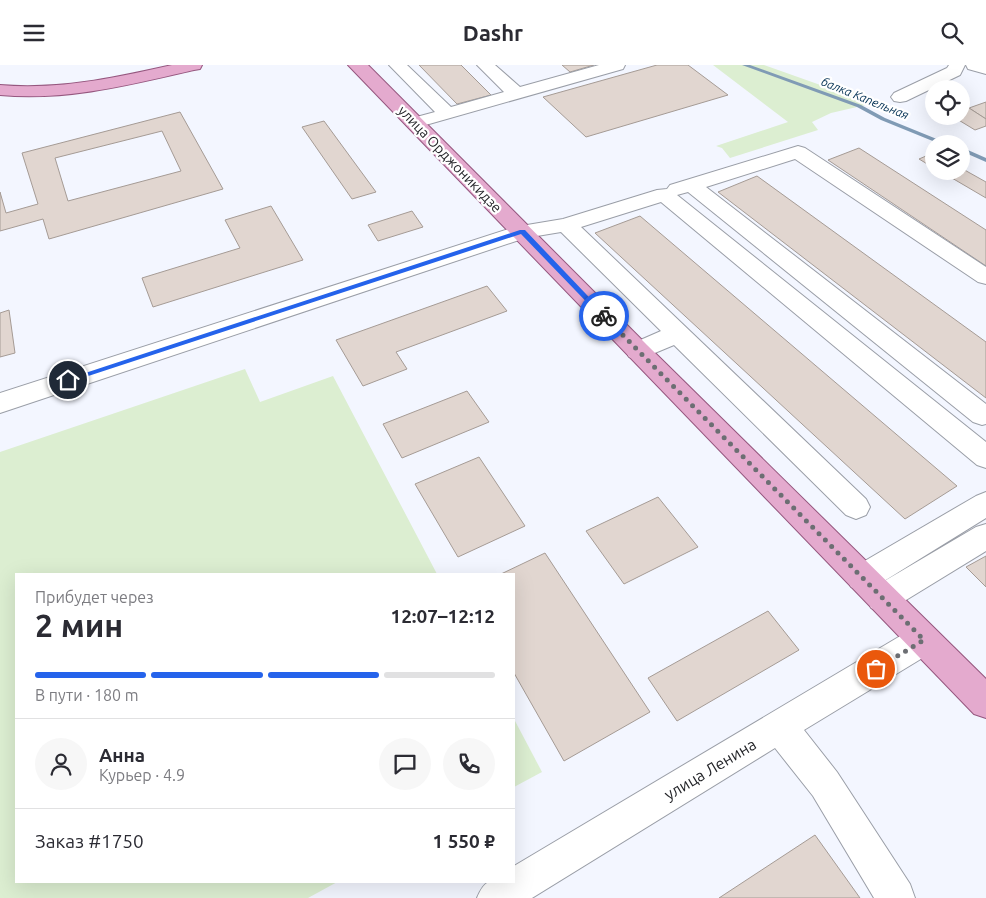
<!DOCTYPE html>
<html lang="ru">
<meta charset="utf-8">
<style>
body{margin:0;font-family:Ubuntu,sans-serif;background:#f7f7f7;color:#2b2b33;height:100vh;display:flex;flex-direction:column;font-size:19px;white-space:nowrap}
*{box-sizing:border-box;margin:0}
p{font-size:16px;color:#7c7c81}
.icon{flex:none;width:28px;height:28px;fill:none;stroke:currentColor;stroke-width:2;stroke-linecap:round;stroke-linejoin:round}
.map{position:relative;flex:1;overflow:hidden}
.panel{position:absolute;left:15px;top:508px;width:500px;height:310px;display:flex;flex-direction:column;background:#fff;border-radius:0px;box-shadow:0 5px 20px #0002}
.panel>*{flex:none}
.controls{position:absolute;left:925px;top:15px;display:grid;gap:10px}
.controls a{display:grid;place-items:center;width:45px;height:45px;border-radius:50%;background:#fff;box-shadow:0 5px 20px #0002;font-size:25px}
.pin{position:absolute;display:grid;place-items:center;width:42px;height:42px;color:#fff;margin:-21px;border:2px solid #fff;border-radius:50%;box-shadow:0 1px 5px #0007}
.courier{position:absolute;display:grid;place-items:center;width:50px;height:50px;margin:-25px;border:4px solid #2563eb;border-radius:50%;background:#fff;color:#222;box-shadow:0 1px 6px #0007}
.headline em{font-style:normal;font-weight:600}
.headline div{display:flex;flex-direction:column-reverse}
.headline{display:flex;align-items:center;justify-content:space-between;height:85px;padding:0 20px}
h1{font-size:32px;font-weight:600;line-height:38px}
.bar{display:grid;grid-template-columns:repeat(4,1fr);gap:8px 5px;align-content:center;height:60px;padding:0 20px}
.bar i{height:6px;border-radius:4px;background:#e1e1e2}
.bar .selected{background:#2563eb}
.bar p{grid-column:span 4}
.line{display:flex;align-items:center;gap:12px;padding:0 20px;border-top:1px solid #e1e1e2}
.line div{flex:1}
.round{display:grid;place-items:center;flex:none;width:52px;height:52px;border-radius:26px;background:#f7f7f7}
header{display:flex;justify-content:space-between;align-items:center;height:65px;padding:0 20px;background:#fff;font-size:22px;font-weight:600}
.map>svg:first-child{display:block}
.green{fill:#dceed1}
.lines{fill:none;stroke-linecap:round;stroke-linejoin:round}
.stream{fill:#809bb5;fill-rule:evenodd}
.building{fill:#e1d6d0;stroke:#a59b95;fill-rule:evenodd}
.minor-casing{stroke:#9a9ea7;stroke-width:2}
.major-casing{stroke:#95577f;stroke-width:2}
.minor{fill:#fff;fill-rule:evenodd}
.major{fill:#e4aace;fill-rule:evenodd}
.route{fill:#2563eb}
.done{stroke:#6c6e73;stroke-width:5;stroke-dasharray:0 9}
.labels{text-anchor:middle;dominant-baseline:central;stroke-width:4.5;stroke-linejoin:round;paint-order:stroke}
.far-water-label{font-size:12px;font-style:italic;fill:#023053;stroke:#fff}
.street-label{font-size:14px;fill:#232428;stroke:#fff}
.near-street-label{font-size:16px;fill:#232428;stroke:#fff}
</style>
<header><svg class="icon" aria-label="menu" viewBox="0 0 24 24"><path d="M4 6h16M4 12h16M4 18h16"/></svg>Dashr<svg class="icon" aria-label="search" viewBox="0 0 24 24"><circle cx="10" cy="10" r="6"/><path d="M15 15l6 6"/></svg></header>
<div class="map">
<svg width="986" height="833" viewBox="0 0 986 833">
<rect width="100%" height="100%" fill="#f3f6ff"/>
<g class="green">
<path d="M713,0H764L826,22L857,27L867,33L870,39L831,48L812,57L818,65L730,93L722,83L716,81L788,57Z"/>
<path d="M245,304L260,337L333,311L437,509H16V816H339L308,833H0V387Z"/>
<path d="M514,654L542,707L514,722Z"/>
</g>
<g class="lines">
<g class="stream">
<path d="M742,0H750L861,40L885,53L949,79H940L881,55L857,42Z"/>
<path d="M961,82L986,93V97L961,86Z"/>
</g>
</g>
<g class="building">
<path d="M419,0H461L491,30L457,39Z"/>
<path d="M562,0H594L570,7Z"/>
<path d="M657,0H688L728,30L586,72L543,32Z"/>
<path d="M986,37V54L969,43Z"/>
<path d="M969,43L986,54V61L975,65L952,51H961V46Z"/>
<path d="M180,47L223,124L49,174L43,154L0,166V127L6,148L38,139L22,88ZM162,66L181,106L68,136L55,93Z"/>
<path d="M324,56L376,127L352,134L302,62Z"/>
<path d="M859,83L986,165V201L828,95Z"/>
<path d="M933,88L934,103L919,94Z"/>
<path d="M961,103L986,117V133L940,106H961Z"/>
<path d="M757,111L986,277V333L718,127Z"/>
<path d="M271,141L303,195L153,242L142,213L240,183L225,155Z"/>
<path d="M412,146L423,162L378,176L368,160Z"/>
<path d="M640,151L957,421L905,454L595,168Z"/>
<path d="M487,221L507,246L396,287L407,304L363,321L336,275Z"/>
<path d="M9,245L15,288L0,292V248Z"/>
<path d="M467,326L489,357L402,393L383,359Z"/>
<path d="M479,392L525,461L458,492L415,419Z"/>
<path d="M658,432L698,482L624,519L586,466Z"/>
<path d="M545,488L650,647L564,696L514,608V509H501Z"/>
<path d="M986,491V522L966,502Z"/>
<path d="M768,546L799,585L677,656L648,613Z"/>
<path d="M815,770L860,833H719Z"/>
</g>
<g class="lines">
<defs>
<g id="minor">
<path d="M389,0H407L451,42L504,27L477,0H495L520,22L599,0H625L623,4L415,63L409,62L406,58L409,54L435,47Z"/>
<path d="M949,0H965L960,10L906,36L900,37L894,36L891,32L894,28L947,3Z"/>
<path d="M966,0H986V9L968,4Z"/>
<path d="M798,81L805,83L986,202V219L978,217L795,94L706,122L986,339V359L982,360L973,357L688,127L677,130L986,377V403L977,400L661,137L581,162L866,434L870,442L866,450L856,454L846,450L674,280L638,295L629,292L626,286L629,280L661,266L561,167L525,173L0,348V328L515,162L563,154L657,125L667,124L670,120Z"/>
<path d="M986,427V453L876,521L976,462L986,459V486L893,543L882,547L871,543L867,533L872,523L862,526L851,522L847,513L851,504L976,431Z"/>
<path d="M923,560L934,564L939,575L934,586L804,665L837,707L910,819L915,833H874L813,731L775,683L532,833H477C486,811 493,816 514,816V801L912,564Z"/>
</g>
<g id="major">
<path d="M172,0H202L200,4L194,5C129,20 67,36 0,30V20C59,25 114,13 172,0Z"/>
<path d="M348,0H368L647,280L986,614V653L974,649Z"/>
</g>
</defs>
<use href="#minor" class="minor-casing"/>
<use href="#major" class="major-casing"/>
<use href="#minor" class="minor"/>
<use href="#major" class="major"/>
</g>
<path class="route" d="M520,165H525L606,250V253H602L521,169L70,317H65L64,315Z"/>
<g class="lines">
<path class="done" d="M604,251L924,575L876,604"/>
</g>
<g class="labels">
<g class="far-water-label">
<text transform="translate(865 33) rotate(22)">балка Капельная</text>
</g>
<g class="street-label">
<text transform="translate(450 94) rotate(46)">улица Орджоникидзе</text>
</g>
<g class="near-street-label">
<text transform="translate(710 704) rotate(-31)">улица Ленина</text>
</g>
</g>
</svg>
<div class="controls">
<a><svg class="icon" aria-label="locate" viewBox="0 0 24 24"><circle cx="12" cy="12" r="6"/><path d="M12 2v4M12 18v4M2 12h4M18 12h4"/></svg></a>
<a><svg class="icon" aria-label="layers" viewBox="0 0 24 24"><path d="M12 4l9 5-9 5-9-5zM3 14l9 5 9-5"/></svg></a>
</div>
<div class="pin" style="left:876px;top:604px;background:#ea580c"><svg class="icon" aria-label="bag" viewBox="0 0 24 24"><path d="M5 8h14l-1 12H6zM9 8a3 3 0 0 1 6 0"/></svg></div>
<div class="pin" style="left:68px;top:315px;background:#1f2937"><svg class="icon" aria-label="home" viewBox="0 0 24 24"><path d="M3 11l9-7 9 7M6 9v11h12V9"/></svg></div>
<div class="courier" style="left:604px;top:251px"><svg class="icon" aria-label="bike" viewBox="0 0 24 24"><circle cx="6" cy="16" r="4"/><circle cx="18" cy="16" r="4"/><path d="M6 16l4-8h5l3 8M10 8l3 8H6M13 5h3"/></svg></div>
<section class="panel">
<div class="headline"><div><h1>2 мин</h1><p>Прибудет через</p></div><em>12:07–12:12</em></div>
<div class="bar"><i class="selected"></i><i class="selected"></i><i class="selected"></i><i></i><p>В пути · 180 m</p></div>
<div class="line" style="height:90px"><a class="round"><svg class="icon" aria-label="person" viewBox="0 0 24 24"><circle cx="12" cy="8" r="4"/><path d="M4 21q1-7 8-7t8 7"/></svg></a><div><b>Анна</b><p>Курьер · 4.9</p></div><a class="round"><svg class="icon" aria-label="chat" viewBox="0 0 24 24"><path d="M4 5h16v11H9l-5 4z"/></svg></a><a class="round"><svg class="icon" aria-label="phone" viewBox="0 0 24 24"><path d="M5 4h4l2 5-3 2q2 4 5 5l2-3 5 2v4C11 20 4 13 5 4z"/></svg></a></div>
<div class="line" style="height:65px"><div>Заказ #1750</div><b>1 550 ₽</b></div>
</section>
</div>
